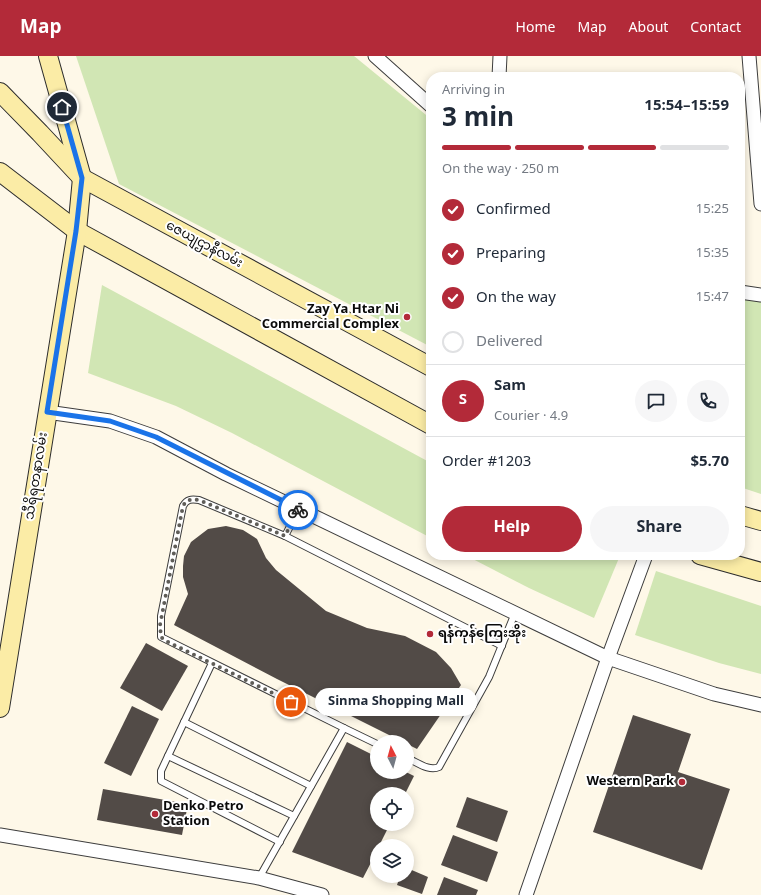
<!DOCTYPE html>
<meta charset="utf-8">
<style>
body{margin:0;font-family:Georgia,"Noto Sans Myanmar",serif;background:#f6f6f7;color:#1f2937;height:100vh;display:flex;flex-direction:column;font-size:15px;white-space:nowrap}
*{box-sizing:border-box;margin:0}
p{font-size:13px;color:#747a83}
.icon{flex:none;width:22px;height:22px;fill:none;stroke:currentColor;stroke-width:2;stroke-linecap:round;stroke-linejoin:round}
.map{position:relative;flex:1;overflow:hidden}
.side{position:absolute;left:426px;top:16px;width:319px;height:488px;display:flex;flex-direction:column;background:#fff;border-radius:16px;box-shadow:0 2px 10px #0003}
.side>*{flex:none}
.needle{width:26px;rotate:354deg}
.tools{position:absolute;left:370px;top:679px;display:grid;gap:8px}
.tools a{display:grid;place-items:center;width:44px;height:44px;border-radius:50%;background:#fff;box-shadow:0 2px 10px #0003;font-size:20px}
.pin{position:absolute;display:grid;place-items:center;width:34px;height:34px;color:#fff;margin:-17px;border:2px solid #fff;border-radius:50%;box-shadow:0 1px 4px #0007}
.courier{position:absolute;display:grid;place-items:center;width:40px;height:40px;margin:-20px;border:3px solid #1a73e8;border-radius:50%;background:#fff;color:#222;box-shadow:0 1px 5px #0007}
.bubble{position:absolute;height:28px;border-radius:14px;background:#fff;box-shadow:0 2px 10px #0003;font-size:13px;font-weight:700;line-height:28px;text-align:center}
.summary em{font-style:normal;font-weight:700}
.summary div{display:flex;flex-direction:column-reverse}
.summary{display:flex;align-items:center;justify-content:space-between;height:68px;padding:0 16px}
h1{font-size:26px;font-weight:700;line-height:30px}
.bar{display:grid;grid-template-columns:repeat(4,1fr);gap:6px 4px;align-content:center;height:48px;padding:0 16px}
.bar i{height:5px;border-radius:3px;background:#e0e1e3}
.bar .selected{background:#b32a39}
.bar p{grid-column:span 4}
.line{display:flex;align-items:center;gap:10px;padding:0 16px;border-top:1px solid #e0e1e3}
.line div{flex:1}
.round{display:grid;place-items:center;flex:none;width:42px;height:42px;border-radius:21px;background:#f6f6f7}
ol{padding:0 16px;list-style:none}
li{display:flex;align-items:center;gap:12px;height:44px}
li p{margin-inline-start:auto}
li .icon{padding:4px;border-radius:50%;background:#b32a39;color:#fff;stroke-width:4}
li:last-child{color:#747a83}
li i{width:22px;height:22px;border:2px solid #e0e1e3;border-radius:50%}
.button{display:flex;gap:8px;margin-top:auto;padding:8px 16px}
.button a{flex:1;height:46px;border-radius:24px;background:#b32a39;color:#fff;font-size:16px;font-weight:700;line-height:46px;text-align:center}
.button a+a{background:#f6f6f7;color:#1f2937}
header{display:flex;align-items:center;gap:24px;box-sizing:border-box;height:56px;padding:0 20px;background:#b32a39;color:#fff}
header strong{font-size:19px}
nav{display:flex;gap:22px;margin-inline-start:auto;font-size:14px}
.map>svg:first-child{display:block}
.green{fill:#d1e6b4}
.building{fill:#524b47}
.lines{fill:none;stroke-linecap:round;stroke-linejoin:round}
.service-casing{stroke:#3d3d3d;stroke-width:8}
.minor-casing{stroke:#3d3d3d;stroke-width:15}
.secondary-casing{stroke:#2c2c2c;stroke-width:20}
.service{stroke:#fff;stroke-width:6}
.minor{stroke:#fff;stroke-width:13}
.secondary{stroke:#fbeca6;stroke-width:18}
.done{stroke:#5f5d58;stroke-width:4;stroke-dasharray:0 7.2}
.route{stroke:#1a73e8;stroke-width:5}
.poi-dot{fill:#b32a39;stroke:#fff;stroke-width:1.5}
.labels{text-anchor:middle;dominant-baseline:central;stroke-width:4;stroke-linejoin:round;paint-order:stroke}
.street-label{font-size:13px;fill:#0a0a0a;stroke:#fff}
.poi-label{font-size:13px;font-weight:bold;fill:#0a0a0a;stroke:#fff;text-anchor:end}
</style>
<header>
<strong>Map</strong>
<nav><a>Home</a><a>Map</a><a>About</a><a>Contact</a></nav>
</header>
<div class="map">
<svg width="761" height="839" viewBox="0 0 761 839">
<rect width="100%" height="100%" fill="#fef8e8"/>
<g class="green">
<path d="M76,0H354L431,63V291L119,128Z"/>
<path d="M102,229L431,407V482L232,377L176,350L88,317Z"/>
<path d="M740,240L761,244V438L740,431Z"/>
<path d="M465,499H612L619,502L594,562L529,532Z"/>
<path d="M656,515L761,550V618L719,607L635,579Z"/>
</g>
<g class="building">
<path d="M226,470L243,474L257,483L266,502L276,514L326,555L367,572L405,580L436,596L451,612L461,629L417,693L277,623L174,569L188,538L183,521V510L184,500L191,486L208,473Z"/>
<path d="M146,587L188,610L162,655L120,632Z"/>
<path d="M132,650L159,663L131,720L104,707Z"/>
<path d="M633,659L691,678L678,716L730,733L702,814L593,776Z"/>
<path d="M347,686L377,701V716H406L414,720L405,738H377V768H390L379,790H377V795L363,822L292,796Z"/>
<path d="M103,733L188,748L182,779L97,764Z"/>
<path d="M467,741L508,755L497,786L456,771Z"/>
<path d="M453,779L498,796L487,826L441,809Z"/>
<path d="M407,812L428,821L422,838L397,829L400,820H407Z"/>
<path d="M444,821L478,834L476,839H437Z"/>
</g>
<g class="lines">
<defs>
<g id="service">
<path d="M299,453L285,480L199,444C191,443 187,443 183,450L161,560V581L344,672"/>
<path d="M285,480L502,590"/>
<path d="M212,607L168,700L294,760"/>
<path d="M184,666L311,730"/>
<path d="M168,700L161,715V725L280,786"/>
<path d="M407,702C417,706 429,716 439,711L489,621L515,557"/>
<path d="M259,822L344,672L377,688"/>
</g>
<g id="minor">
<path d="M375,0L431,50"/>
<path d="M749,0L761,148"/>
<path d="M499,21L500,0"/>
<path d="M740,236L761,239"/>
<path d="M47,356L110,365L156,381L226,418L608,602L714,638L761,649"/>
<path d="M0,779L259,822L322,839"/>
<path d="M526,839L608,602L646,499"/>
</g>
<g id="secondary">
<path d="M0,36L40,77L82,122L431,311"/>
<path d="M0,116L77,175L431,369"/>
<path d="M740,459L761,465"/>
<path d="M700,499L761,516"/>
<path d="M0,652L77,175L82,122L48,0"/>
</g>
</defs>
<use href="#service" class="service-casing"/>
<use href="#minor" class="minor-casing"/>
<use href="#secondary" class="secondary-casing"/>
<use href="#service" class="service"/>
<use href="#minor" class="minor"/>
<use href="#secondary" class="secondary"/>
</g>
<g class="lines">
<path class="done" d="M291,646L166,585L161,581L160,569L183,450C187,443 191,443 199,444L285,480L298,454"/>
<path class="route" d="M62,51L82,122L76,175L47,356L110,365L156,381L299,453L298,454"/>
</g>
<g class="poi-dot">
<circle cx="407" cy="261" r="4"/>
<circle cx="430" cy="578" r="4"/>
<circle cx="682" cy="726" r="4"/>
<circle cx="155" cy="758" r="4"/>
</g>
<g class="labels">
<g class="street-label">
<text transform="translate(204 189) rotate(28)">ဇေယျဌာနီလမ်း</text>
<text transform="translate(37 420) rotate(-81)">သီရိရတနာလမ်း</text>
</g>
<g class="poi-label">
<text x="399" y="254">Zay Ya Htar Ni<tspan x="399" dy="15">Commercial Complex</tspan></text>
<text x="438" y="578" text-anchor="start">ရန်ကုန်ကြေးအိုး</text>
<text x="674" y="726">Western Park</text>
<text x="163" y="751" text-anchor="start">Denko Petro<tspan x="163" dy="15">Station</tspan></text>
</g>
</g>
</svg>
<div class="tools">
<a><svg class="needle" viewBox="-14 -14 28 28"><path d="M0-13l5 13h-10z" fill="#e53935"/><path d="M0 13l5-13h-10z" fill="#747a83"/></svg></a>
<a><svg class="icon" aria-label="locate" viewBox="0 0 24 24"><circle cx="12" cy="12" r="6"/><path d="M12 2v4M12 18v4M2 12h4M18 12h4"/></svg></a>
<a><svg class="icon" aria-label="layers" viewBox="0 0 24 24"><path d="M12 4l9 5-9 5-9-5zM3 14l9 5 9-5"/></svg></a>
</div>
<div class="pin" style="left:291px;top:646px;background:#ea580c"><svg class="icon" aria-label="bag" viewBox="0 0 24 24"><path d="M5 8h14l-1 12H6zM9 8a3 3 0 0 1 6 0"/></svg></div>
<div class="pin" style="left:62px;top:51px;background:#1f2937"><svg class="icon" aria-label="home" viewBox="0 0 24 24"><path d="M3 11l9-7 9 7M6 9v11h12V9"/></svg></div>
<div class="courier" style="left:298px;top:454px"><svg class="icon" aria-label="bike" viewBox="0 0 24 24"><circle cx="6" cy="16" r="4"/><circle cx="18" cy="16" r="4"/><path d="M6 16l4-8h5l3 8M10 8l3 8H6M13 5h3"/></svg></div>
<div class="bubble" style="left:315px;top:632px;width:162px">Sinma Shopping Mall</div>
<section class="side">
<div class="summary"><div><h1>3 min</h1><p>Arriving in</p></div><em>15:54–15:59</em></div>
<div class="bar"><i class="selected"></i><i class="selected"></i><i class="selected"></i><i></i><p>On the way · 250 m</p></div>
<ol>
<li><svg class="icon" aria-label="check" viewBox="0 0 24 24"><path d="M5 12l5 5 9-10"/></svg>Confirmed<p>15:25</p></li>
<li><svg class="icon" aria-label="check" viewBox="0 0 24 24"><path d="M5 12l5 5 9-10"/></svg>Preparing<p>15:35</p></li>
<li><svg class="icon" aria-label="check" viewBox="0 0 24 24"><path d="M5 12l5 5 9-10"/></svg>On the way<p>15:47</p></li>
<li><i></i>Delivered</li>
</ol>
<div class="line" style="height:72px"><b class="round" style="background:#b32a39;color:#fff">S</b><div><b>Sam</b><p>Courier · 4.9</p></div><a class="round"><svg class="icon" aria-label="chat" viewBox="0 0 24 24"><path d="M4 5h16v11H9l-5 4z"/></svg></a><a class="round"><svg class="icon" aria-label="phone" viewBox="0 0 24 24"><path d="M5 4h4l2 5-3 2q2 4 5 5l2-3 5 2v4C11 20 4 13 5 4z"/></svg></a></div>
<div class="line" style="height:52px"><div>Order #1203</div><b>$5.70</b></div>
<div class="button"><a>Help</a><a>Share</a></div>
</section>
</div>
